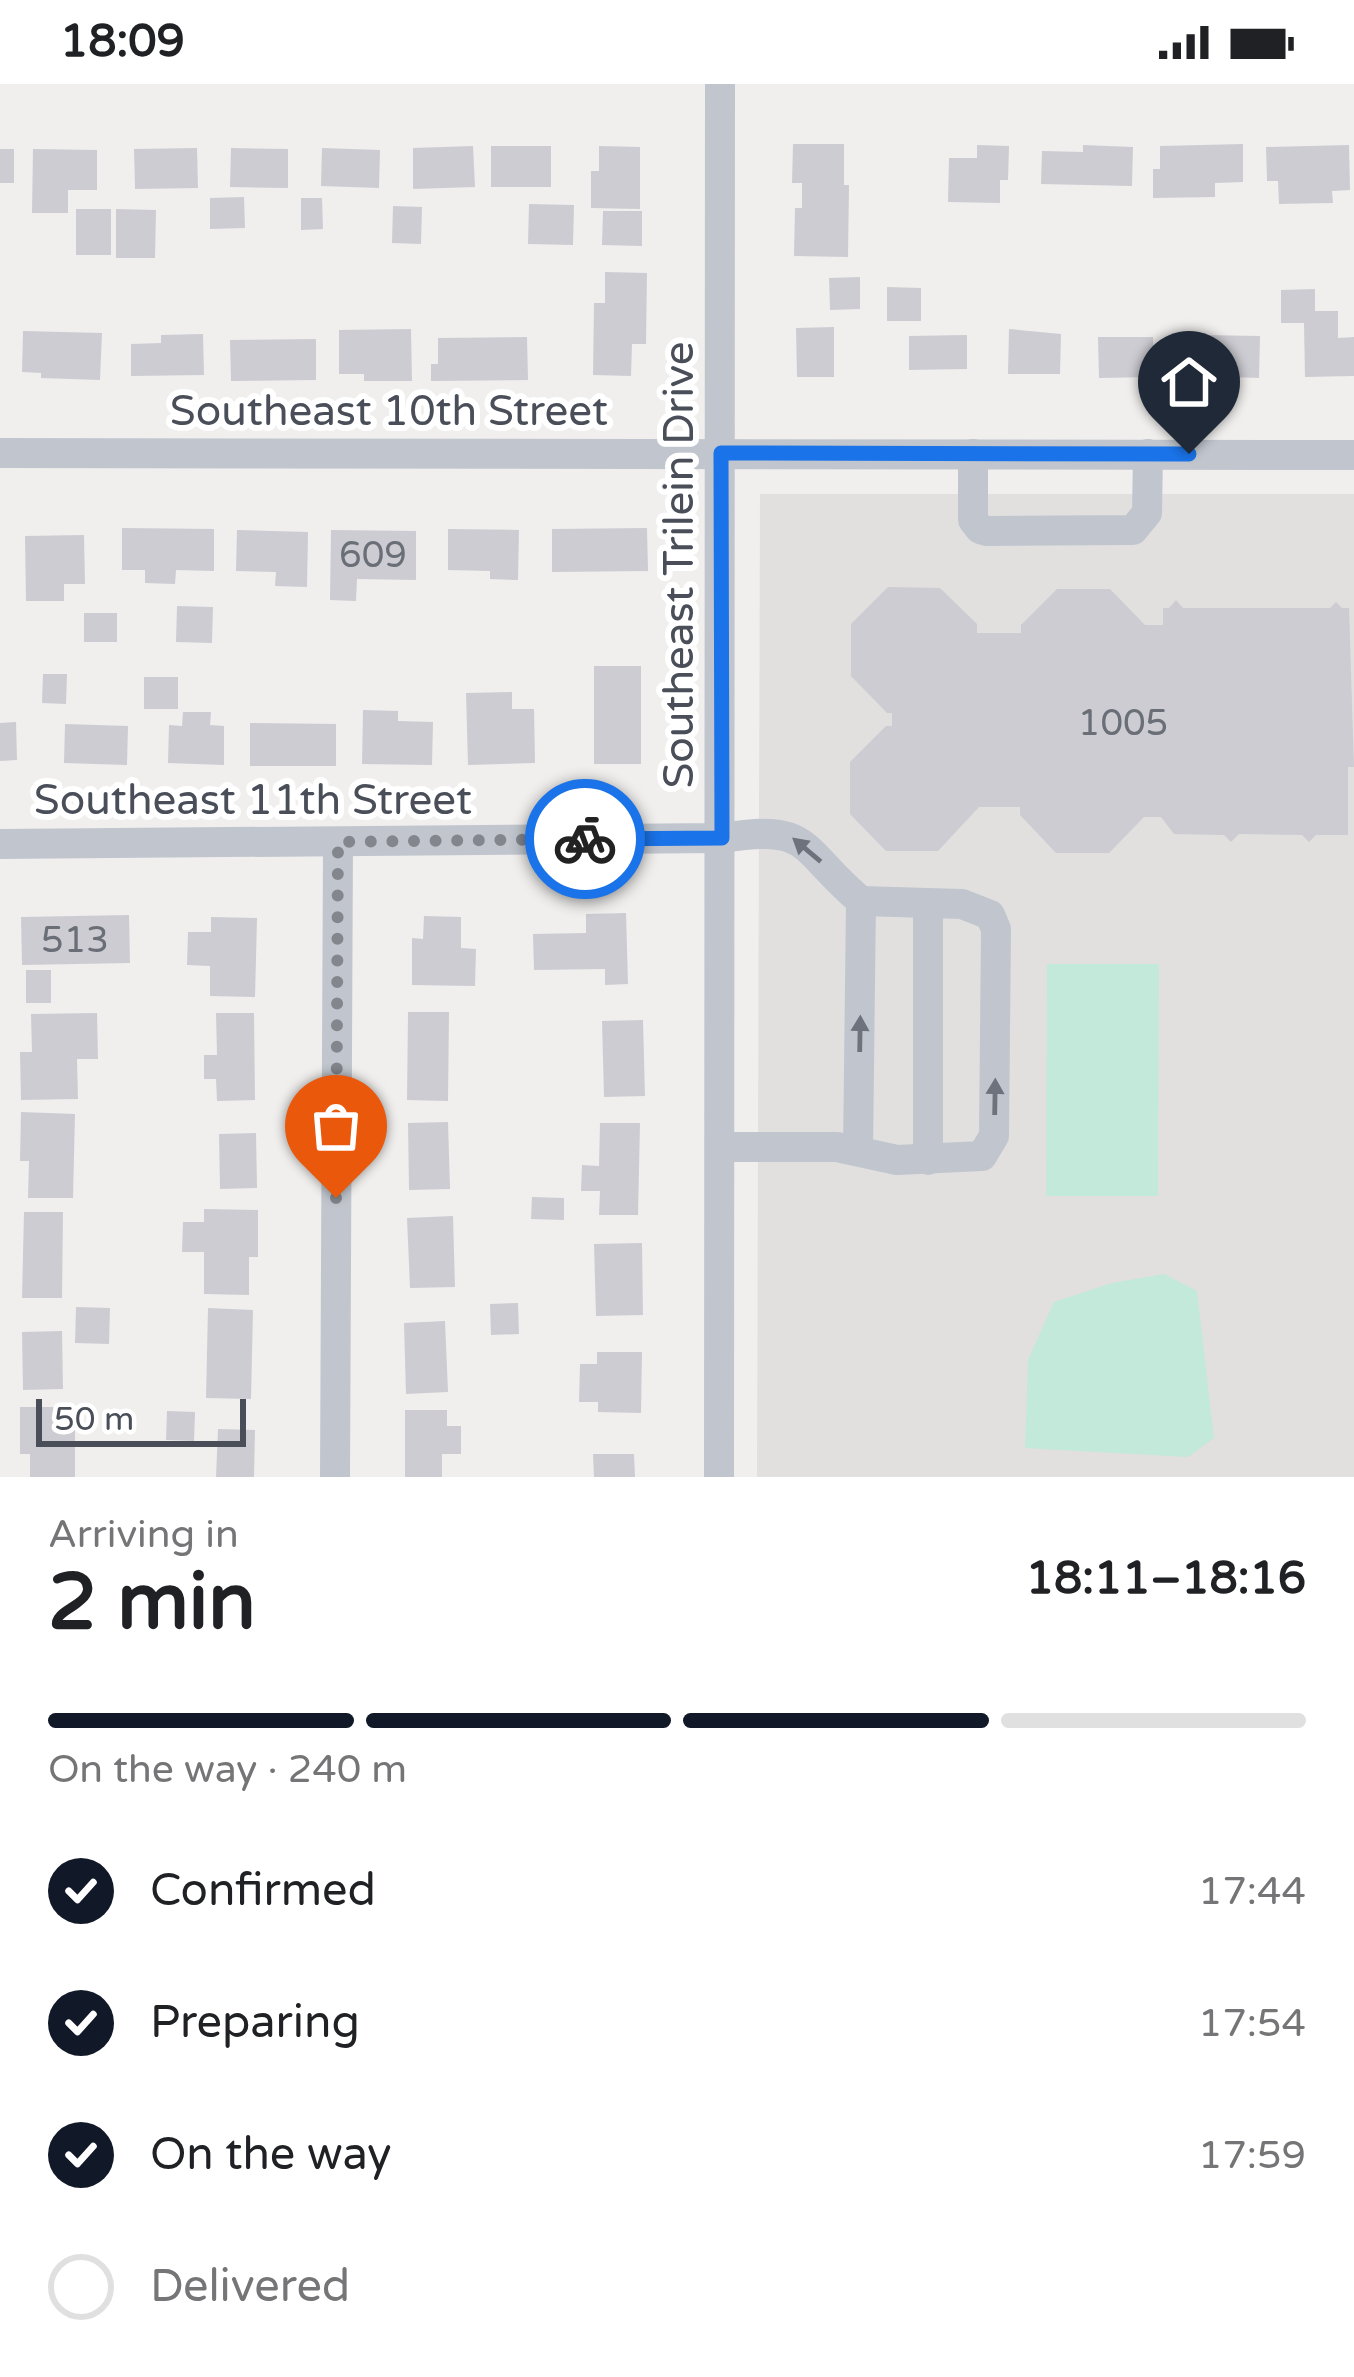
<!DOCTYPE html>
<meta charset="utf-8">
<style>
body{margin:0;font-family:"Varela Round",sans-serif;background:#f2f2f2;color:#202124;height:100vh;display:flex;flex-direction:column;font-size:45px;white-space:nowrap}
*{box-sizing:border-box;margin:0}
p{font-size:39px;color:#757577}
.icon{flex:none;width:66px;height:66px;fill:none;stroke:currentColor;stroke-width:2;stroke-linecap:round;stroke-linejoin:round}
.map{position:relative;height:1393px;overflow:hidden}
.details{display:flex;flex-direction:column;background:#fff;flex:1}
.details>*{flex:none}
.scale{position:absolute;left:36px;bottom:30px;width:210px;box-sizing:border-box;padding-left:12px;border:6px solid #494e59;border-top:0;font-size:33px;line-height:42px;white-space:nowrap;color:#494e59;-webkit-text-stroke:9px #fff;paint-order:stroke}
.pin{position:absolute;display:grid;place-items:center;width:102px;height:102px;color:#fff;margin:-123px -51px;border-radius:50% 50% 50% 0;rotate:-45deg;box-shadow:0 0 12px #0007}
.pin .icon{rotate:45deg}
.courier{position:absolute;display:grid;place-items:center;width:120px;height:120px;margin:-60px;border:9px solid #1a73e8;border-radius:50%;background:#fff;color:#222;box-shadow:0 3px 15px #0007}
.head em{font-style:normal;font-weight:800}
.head div{display:flex;flex-direction:column-reverse}
.head{display:flex;align-items:center;justify-content:space-between;height:204px;padding:0 48px}
h1{font-size:78px;font-weight:800;line-height:90px}
.bar{display:grid;grid-template-columns:repeat(4,1fr);gap:18px 12px;align-content:center;height:144px;padding:0 48px}
.bar i{height:15px;border-radius:9px;background:#e0e0e0}
.bar .on{background:#111827}
.bar p{grid-column:span 4}
ol{padding:0 48px;list-style:none}
li{display:flex;align-items:center;gap:36px;height:132px}
li p{margin-inline-start:auto}
li .icon{padding:12px;border-radius:50%;background:#111827;color:#fff;stroke-width:4}
li:last-child{color:#757577}
li i{width:66px;height:66px;border:6px solid #e0e0e0;border-radius:50%}
.status{display:flex;justify-content:space-between;align-items:center;height:84px;padding:0 60px;background:#fff;direction:ltr}
.status svg{height:33px;fill:currentColor}
.map>svg:first-child{display:block}
.education{fill:#e1e0df}
.green{fill:#c2e9d9}
.building{fill:#ccccd2}
.lines{fill:none;stroke-linecap:round;stroke-linejoin:round}
.minor{stroke:#c1c6ce;stroke-width:30}
.oneway{fill:#6d727c}
.done{stroke:#83868d;stroke-width:12;stroke-dasharray:0 21.6}
.route{stroke:#1a73e8;stroke-width:15}
.labels{text-anchor:middle;dominant-baseline:central;stroke-width:12;stroke-linejoin:round;paint-order:stroke}
.number-label{font-size:36px;fill:#6a6e77}
.street-label{font-size:42px;fill:#494e59;stroke:#fff}
</style>
<div class="status"><b>18:09</b><svg viewBox="0 0 49 12"><path d="M0 12V9h3v3zM5 12V6h3v6zM10 12V3h3v9zM15 12V0h3v12zM26 1h20v11H26zM47 4h2v5h-2z"/></svg></div>
<div class="map">
<svg width="1354" height="1393" viewBox="0 0 1354 1393">
<rect width="100%" height="100%" fill="#f0efee"/>
<path class="education" d="M760,410H1354V1393H757Z"/>
<g class="green">
<path d="M1047,880H1159L1158,1112H1046Z"/>
<path d="M1164,1190L1197,1207L1214,1354L1188,1373L1025,1364L1028,1276L1054,1218L1112,1199Z"/>
</g>
<g class="building">
<path d="M793,60H844V101H849L848,173L794,172L795,124H802V99H792Z"/>
<path d="M1243,60V98L1215,99V113L1153,114V85H1160V62Z"/>
<path d="M977,61L1009,62L1008,96H1000V119L948,118L949,74H977Z"/>
<path d="M1083,61L1133,63L1132,102L1041,100L1042,67L1083,68Z"/>
<path d="M1349,61L1350,106L1332,107L1333,119L1279,120L1278,97H1267L1266,63Z"/>
<path d="M473,62L475,103L413,105V64Z"/>
<rect x="491" y="62" width="60" height="41"/>
<path d="M599,62L640,63V125L591,124V87H599Z"/>
<path d="M197,64L198,104L135,105L134,65Z"/>
<path d="M231,64L288,65V104L230,103Z"/>
<path d="M322,64L380,66L379,104L321,102Z"/>
<rect x="0" y="65" width="14" height="34"/>
<path d="M33,65L97,66V106H68V129H32Z"/>
<path d="M244,113L245,144L210,145V114Z"/>
<path d="M301,114H322L323,145L301,146Z"/>
<path d="M529,120L574,121L573,161L528,160Z"/>
<path d="M393,122L422,123L421,160L392,159Z"/>
<rect x="76" y="125" width="35" height="46"/>
<path d="M116,125L156,126L155,174H116Z"/>
<path d="M603,127H642V162L602,161Z"/>
<path d="M605,188L647,189L646,260H632L631,292L593,291L594,219H605Z"/>
<path d="M860,193V225L830,226L829,194Z"/>
<path d="M887,203L921,204V237H887Z"/>
<path d="M1315,205V227H1338V254L1354,253V292L1305,293L1304,239H1281V206Z"/>
<path d="M834,243V293H797L796,244Z"/>
<path d="M411,245L412,297H364V290H339V246Z"/>
<path d="M1009,245L1061,250L1060,290H1008Z"/>
<path d="M23,247L102,249L100,296L41,294V289L22,288Z"/>
<path d="M203,250L204,291L131,292V260L161,259V251Z"/>
<path d="M967,251V285L909,286V252Z"/>
<path d="M1203,251L1260,252L1259,294L1202,292Z"/>
<path d="M527,253L528,296L431,297V280H438V254Z"/>
<path d="M1098,253H1153L1154,293L1099,294Z"/>
<path d="M316,255V296L231,297L230,256Z"/>
<path d="M122,444L214,445V487L176,486L175,500L145,499V486H122Z"/>
<path d="M647,444L648,487L552,488V445Z"/>
<path d="M448,445L519,446L518,496L490,495V487L448,486Z"/>
<path d="M237,446L308,448L307,503L275,502L276,488L236,487Z"/>
<path d="M331,446L416,447V496L357,495L356,517L330,516Z"/>
<path d="M84,451L85,500H64V517H26L25,452Z"/>
<path d="M888,503L940,504L977,540V549H1021V541L1057,505H1110L1145,541H1163V524H1169L1176,516L1183,524H1330L1336,518L1342,524H1349L1354,683H1348V751H1316L1309,758L1302,751L1239,750L1231,758L1224,751L1174,750L1161,733H1144L1109,769H1056L1020,731V723H979L938,767H886L850,730V678L886,642H892V629H887L851,592V540Z"/>
<path d="M177,522L213,523L212,559L176,558Z"/>
<rect x="84" y="529" width="33" height="29"/>
<rect x="594" y="582" width="47" height="98"/>
<path d="M43,590H67L66,620L42,619Z"/>
<rect x="144" y="593" width="34" height="32"/>
<path d="M512,608V625H534L535,679L468,681L466,609Z"/>
<path d="M363,626L398,627V637L433,638L432,681L362,680Z"/>
<path d="M183,628H211L210,641L224,642V681L168,679L169,641L182,642Z"/>
<path d="M16,638L17,676L0,677V639Z"/>
<path d="M250,639L336,640V682H250Z"/>
<path d="M65,640L128,642L127,681L64,679Z"/>
<path d="M626,829L628,900L605,901V885L534,886L533,850L586,849V830Z"/>
<path d="M129,831L130,879L22,881L21,833Z"/>
<path d="M424,832L461,833V864L476,865L475,902L412,901V854L423,855Z"/>
<path d="M211,833L257,834L255,913L210,912V882L187,881L188,848H211Z"/>
<rect x="26" y="886" width="25" height="33"/>
<path d="M408,928H449L448,1017L407,1016Z"/>
<path d="M97,929L98,975H77L78,1015L21,1016L20,968H32L31,930Z"/>
<path d="M216,929H254L255,1016L217,1017L216,995H204V971H217Z"/>
<path d="M643,936L645,1012L604,1013L602,937Z"/>
<path d="M21,1028L75,1030L73,1114H28L29,1077H20Z"/>
<path d="M448,1038L450,1105L409,1106L408,1039Z"/>
<path d="M600,1039H640L638,1131H599L600,1107H581L582,1081L599,1082Z"/>
<path d="M256,1049L257,1104L220,1105L219,1050Z"/>
<path d="M532,1113L564,1114V1136L531,1135Z"/>
<path d="M204,1125L258,1126V1173H249V1211L204,1210V1168H182L183,1138H204Z"/>
<path d="M24,1128H63L62,1214H22Z"/>
<path d="M453,1132L455,1203L410,1204L407,1134Z"/>
<path d="M642,1159L643,1231L596,1232L594,1160Z"/>
<path d="M518,1219L519,1250L491,1251L490,1220Z"/>
<path d="M76,1223L110,1224L109,1260L75,1259Z"/>
<path d="M208,1224L253,1226L251,1315L206,1314Z"/>
<path d="M445,1237L448,1308L406,1310L404,1239Z"/>
<path d="M62,1247L63,1305L23,1306L22,1248Z"/>
<path d="M597,1268H642L641,1329L598,1328V1318H579L580,1280H597Z"/>
<path d="M20,1323H75V1393H30V1370H20Z"/>
<path d="M405,1326H447V1342H461V1370H442V1393H405Z"/>
<path d="M167,1327L195,1328L194,1357L166,1356Z"/>
<path d="M218,1345L255,1346L254,1393H216Z"/>
<path d="M593,1370H634L635,1393H594Z"/>
</g>
<g class="lines">
<g class="minor">
<path d="M0,369L1354,371"/>
<path d="M973,370V436L980,445L987,447L1133,446L1147,429L1148,370"/>
<path d="M0,760L722,754C813,739 799,765 861,817L962,820L990,831L996,845L994,1052L982,1072L897,1076L837,1063H721"/>
<path d="M928,820V1076"/>
<path d="M858,1067L861,817"/>
<path d="M335,1393L338,758"/>
<path d="M719,1393L720,0"/>
</g>
</g>
<defs><path id="oneway-solid" d="M-6-.8H1V-3.2L6.5 0L1 3.2V.8H-6Z" transform="scale(3)"/></defs>
<g class="oneway">
<use href="#oneway-solid" transform="translate(807 766) rotate(-140)"/>
<use href="#oneway-solid" transform="translate(860 950) rotate(-89)"/>
<use href="#oneway-solid" transform="translate(995 1013) rotate(-89)"/>
</g>
<g class="lines">
<path class="done" d="M336,1114L338,758L585,755"/>
<path class="route" d="M585,755L722,754L721,369L1189,370"/>
</g>
<g class="labels">
<g class="number-label">
<text x="373" y="471">609</text>
<text x="1123" y="639">1005</text>
<text x="75" y="856">513</text>
</g>
<g class="street-label">
<text x="389" y="327">Southeast 10th Street</text>
<text transform="translate(679 481) rotate(-90)">Southeast Trilein Drive</text>
<text x="253" y="716">Southeast 11th Street</text>
</g>
</g>
</svg>
<div class="scale">50 m</div>
<div class="pin" style="left:336px;top:1114px;background:#ea580c"><svg class="icon" aria-label="bag" viewBox="0 0 24 24"><path d="M5 8h14l-1 12H6zM9 8a3 3 0 0 1 6 0"/></svg></div>
<div class="pin" style="left:1189px;top:370px;background:#1f2937"><svg class="icon" aria-label="home" viewBox="0 0 24 24"><path d="M3 11l9-7 9 7M6 9v11h12V9"/></svg></div>
<div class="courier" style="left:585px;top:755px"><svg class="icon" aria-label="bike" viewBox="0 0 24 24"><circle cx="6" cy="16" r="4"/><circle cx="18" cy="16" r="4"/><path d="M6 16l4-8h5l3 8M10 8l3 8H6M13 5h3"/></svg></div>
</div>
<section class="details">
<div class="head"><div><h1>2 min</h1><p>Arriving in</p></div><em>18:11–18:16</em></div>
<div class="bar"><i class="on"></i><i class="on"></i><i class="on"></i><i></i><p>On the way · 240 m</p></div>
<ol>
<li><svg class="icon" aria-label="check" viewBox="0 0 24 24"><path d="M5 12l5 5 9-10"/></svg>Confirmed<p>17:44</p></li>
<li><svg class="icon" aria-label="check" viewBox="0 0 24 24"><path d="M5 12l5 5 9-10"/></svg>Preparing<p>17:54</p></li>
<li><svg class="icon" aria-label="check" viewBox="0 0 24 24"><path d="M5 12l5 5 9-10"/></svg>On the way<p>17:59</p></li>
<li><i></i>Delivered</li>
</ol>
</section>
